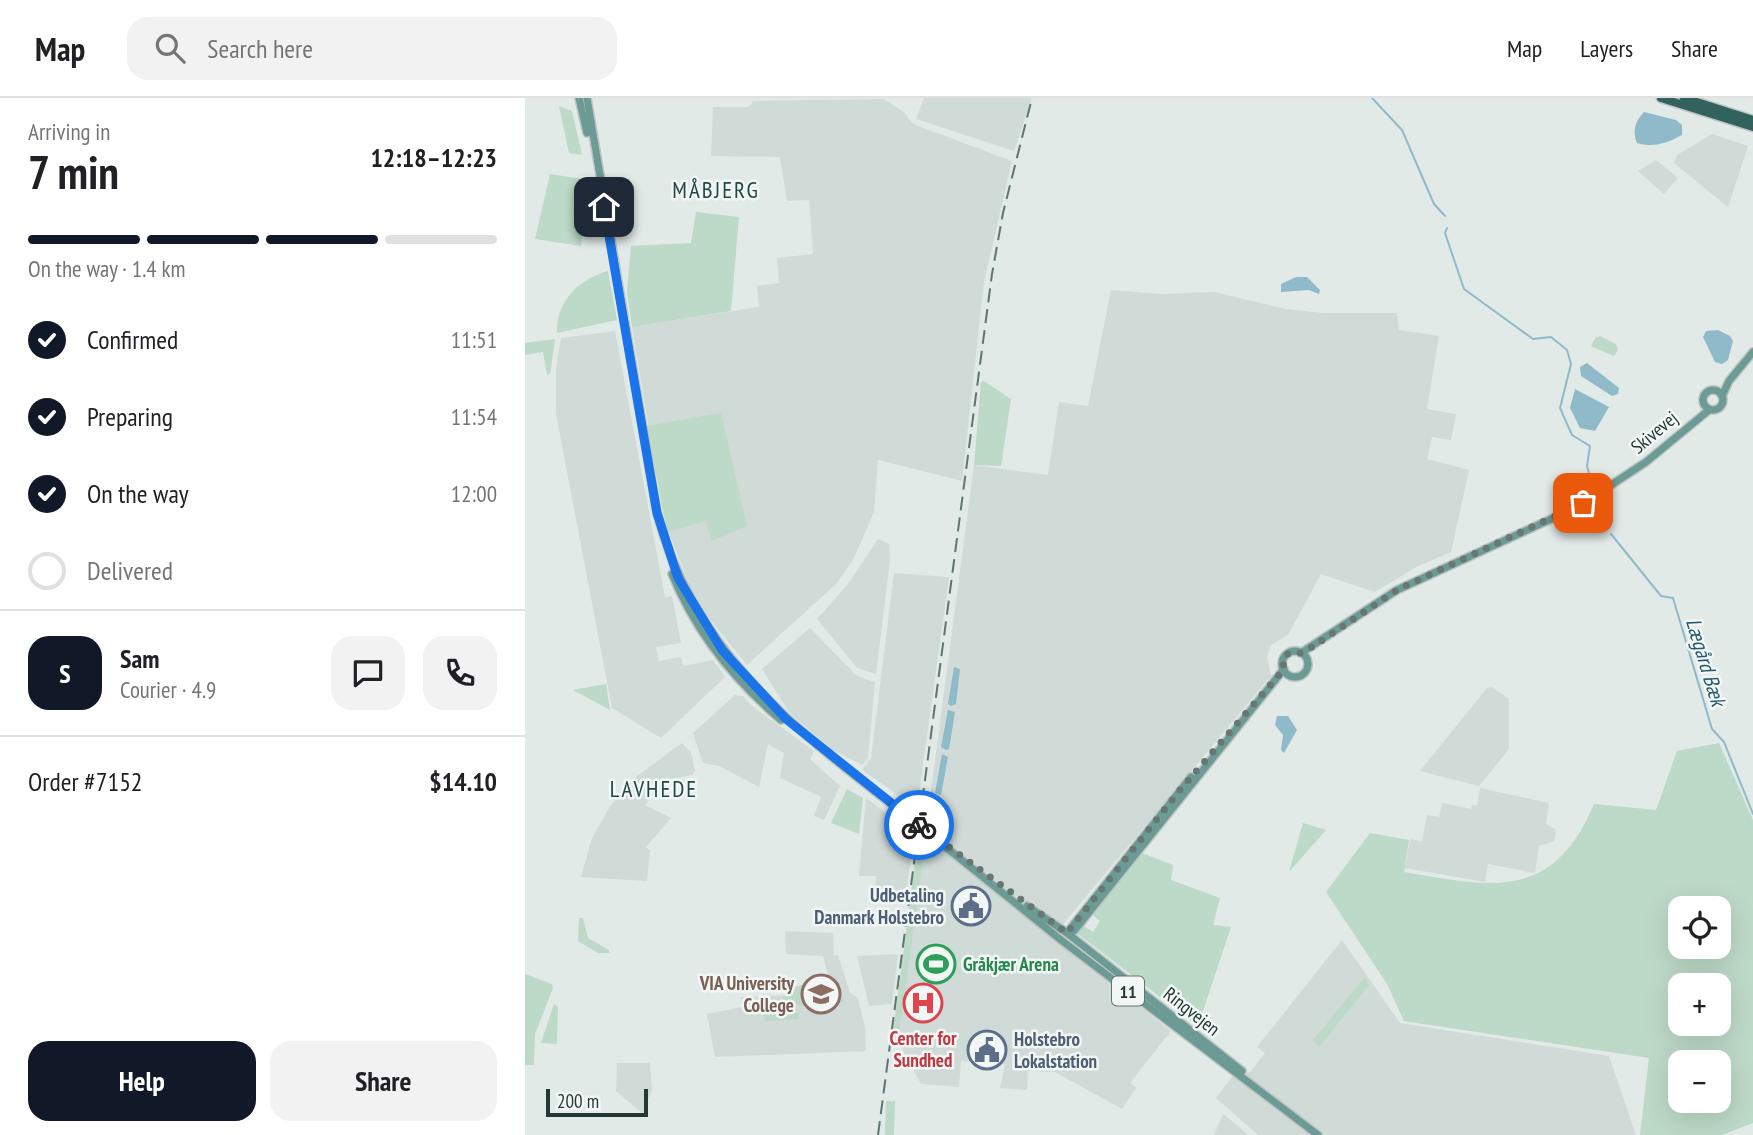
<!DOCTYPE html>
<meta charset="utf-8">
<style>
body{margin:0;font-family:"PT Sans Narrow",sans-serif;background:#f2f2f2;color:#202124;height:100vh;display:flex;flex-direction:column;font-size:26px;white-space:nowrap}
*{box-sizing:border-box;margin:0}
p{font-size:23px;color:#757577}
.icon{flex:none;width:38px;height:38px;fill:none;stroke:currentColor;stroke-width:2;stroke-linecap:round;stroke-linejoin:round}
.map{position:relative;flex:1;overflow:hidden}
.drawer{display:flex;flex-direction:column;background:#fff;width:525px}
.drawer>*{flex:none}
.fabs{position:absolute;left:1143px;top:798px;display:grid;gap:14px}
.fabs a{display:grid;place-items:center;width:63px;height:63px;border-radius:14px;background:#fff;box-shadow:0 7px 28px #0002;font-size:35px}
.scale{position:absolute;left:21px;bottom:18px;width:102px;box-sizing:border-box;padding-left:7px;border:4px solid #243936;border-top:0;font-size:19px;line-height:24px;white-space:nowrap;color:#243936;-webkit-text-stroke:5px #f2f7f5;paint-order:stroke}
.pin{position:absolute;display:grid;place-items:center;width:60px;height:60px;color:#fff;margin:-30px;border-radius:14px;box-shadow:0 4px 10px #0006}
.courier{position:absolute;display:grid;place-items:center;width:70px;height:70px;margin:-35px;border:5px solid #1a73e8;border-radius:50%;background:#fff;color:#222;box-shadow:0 2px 9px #0007}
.head em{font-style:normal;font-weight:600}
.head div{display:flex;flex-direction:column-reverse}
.head{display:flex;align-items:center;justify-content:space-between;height:119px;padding:0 28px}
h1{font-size:46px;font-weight:600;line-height:52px}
.bar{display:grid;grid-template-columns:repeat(4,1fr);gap:10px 7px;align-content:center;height:84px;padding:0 28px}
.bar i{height:9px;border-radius:5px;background:#e0e0e0}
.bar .active{background:#111827}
.bar p{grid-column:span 4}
.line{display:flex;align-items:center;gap:18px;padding:0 28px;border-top:2px solid #e0e0e0}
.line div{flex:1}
.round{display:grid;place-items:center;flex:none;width:74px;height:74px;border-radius:21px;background:#f2f2f2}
ol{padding:0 28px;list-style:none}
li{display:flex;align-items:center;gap:21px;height:77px}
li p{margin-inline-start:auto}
li .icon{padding:7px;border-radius:50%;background:#111827;color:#fff;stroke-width:4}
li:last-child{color:#757577}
li i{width:38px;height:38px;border:4px solid #e0e0e0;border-radius:50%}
.cta{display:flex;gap:14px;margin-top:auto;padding:14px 28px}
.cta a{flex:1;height:80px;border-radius:21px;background:#111827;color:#fff;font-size:28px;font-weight:600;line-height:80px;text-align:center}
.cta a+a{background:#f2f2f2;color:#202124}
header{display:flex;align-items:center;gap:42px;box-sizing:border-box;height:98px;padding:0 35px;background:#fff;border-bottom:2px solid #e0e0e0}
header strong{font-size:33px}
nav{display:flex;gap:38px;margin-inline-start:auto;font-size:24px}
.search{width:490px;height:63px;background:#f2f2f2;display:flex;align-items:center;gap:18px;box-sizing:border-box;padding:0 24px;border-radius:21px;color:#757577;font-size:26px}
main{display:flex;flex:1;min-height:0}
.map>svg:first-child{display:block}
.built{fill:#d0dad6}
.green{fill:#bdd9c7;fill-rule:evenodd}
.water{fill:#8fbaca}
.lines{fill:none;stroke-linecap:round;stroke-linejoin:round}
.stream{stroke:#8fbaca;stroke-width:2}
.major-casing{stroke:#bdc4c3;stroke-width:10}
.highway-casing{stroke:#bdc4c3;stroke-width:11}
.major{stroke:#6b9b94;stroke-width:7}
.highway{stroke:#32625e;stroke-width:8}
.rail{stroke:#5e7571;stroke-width:2;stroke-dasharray:14 7;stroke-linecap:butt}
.major-bridge-casing{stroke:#bdc4c3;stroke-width:10;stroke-linecap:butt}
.major-bridge{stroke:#6b9b94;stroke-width:7}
.done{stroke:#667774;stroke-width:7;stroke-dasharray:0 12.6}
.route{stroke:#1a73e8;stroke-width:9}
.labels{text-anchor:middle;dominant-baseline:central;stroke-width:5;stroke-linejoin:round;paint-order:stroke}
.shield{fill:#f2f7f5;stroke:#62726f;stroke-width:2}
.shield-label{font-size:18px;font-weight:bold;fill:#243936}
.street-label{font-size:19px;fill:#243936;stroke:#f2f7f5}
.service-label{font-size:19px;font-weight:bold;fill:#4e5e75;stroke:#f2f7f5;text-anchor:end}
.leisure-label{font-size:19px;font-weight:bold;fill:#27864d;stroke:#f2f7f5;text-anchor:start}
.education-label{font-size:19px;font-weight:bold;fill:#785e54;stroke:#f2f7f5;text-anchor:end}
.health-label{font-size:19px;font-weight:bold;fill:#be3a42;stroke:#f2f7f5}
.water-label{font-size:21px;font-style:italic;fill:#245a6f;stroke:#f2f7f5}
.quarter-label{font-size:23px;letter-spacing:2px;fill:#224944;stroke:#f2f7f5}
</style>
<header>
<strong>Map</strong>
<div class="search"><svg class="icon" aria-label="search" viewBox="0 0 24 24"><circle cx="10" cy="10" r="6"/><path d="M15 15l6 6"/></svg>Search here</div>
<nav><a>Map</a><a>Layers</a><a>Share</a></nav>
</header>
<main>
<section class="drawer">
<div class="head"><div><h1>7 min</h1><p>Arriving in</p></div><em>12:18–12:23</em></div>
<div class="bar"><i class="active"></i><i class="active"></i><i class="active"></i><i></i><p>On the way · 1.4 km</p></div>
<ol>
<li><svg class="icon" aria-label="check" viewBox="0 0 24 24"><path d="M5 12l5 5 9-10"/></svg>Confirmed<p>11:51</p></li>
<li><svg class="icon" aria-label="check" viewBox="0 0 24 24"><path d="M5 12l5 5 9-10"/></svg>Preparing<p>11:54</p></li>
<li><svg class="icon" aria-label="check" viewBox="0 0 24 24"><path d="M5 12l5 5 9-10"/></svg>On the way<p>12:00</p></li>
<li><i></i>Delivered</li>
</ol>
<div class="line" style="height:126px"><b class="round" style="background:#111827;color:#fff">S</b><div><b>Sam</b><p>Courier · 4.9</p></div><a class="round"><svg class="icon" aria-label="chat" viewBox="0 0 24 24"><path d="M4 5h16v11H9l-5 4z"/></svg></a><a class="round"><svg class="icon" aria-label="phone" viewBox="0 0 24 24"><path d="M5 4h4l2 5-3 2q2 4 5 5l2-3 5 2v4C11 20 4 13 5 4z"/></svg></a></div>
<div class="line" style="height:91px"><div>Order #7152</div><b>$14.10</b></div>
<div class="cta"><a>Help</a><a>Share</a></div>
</section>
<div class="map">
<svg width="1228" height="1037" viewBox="0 0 1228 1037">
<rect width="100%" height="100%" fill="#e2eae7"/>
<g class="built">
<path d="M399,0H507L489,53L391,21Z"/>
<path d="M359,1L380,15L388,26L487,63L459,184L437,383L353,362L349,414L328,462L311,486L222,567L172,505L139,423L107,229L234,209L232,188L254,185L252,160L288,156L284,102L262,103L255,59L186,58L188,9H224L228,3Z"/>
<path d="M1187,36L1223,48L1203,109L1149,65L1152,57Z"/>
<path d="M1131,62L1153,80L1139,96L1113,73Z"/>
<path d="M586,192L636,196L689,194L761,211L798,215H872L874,232L914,238L902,311L931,316L926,342L907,339L902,361L944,372L926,454L893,468L850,494L796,476L763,537L746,547L742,559L746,578L527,839L646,933L605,985L611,990L597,1011L530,974L503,973L502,992L475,990L480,966L436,963L434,989L396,986L373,943L449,367L523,377L534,304L563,308Z"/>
<path d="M90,233L140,499L147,498L156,545L131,549L134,563L156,559L158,568L188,562L200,579L136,640L87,610L31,316V271L36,240Z"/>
<path d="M353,441L364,446L365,462L351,576L332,570L292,521L323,486Z"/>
<path d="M369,475L424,479L392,710L337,672L346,660Z"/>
<path d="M285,530L332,578L350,584L343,660L337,667L306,651L264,614L237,571Z"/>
<path d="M967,589L984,601V651L954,688L895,673L962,590Z"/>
<path d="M210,597L218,598L227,608L289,653L285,661L315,688L299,722L289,718L296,699L255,680L259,655L243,646L234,689L194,668L178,665L168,635Z"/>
<path d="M157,645L166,655L170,673L167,677L137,683L139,702L128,697L120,707L146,720L121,749L125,752L122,783L56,779L67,740L86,707L112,678Z"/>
<path d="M955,690L1024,705L1021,726L1030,731L1031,736L1029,743L1014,748L1010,775L963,766L960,784L880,770L885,741L897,744L902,717L914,719L917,705L946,711L947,707L952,708Z"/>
<path d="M341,700L389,737L380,804L350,800L351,778H334Z"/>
<path d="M260,833L308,835L309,857H313L325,895L333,900L340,929L341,953L190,959L182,916L217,909L216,899L265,897L264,890L304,880L298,858L261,856Z"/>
<path d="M817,842L875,925L1084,958L1111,1037H733L691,1000L707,979L725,974L740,955L732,949Z"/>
<path d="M373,856L367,906L344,908L332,858Z"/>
<path d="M92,965H125L127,992L118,1016L91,993Z"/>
<path d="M698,1016L708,1024L723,1037H689Z"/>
</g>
<g class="green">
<path d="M34,8L47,13L57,57L44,55Z"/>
<path d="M25,76L64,82L56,148L10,141Z"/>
<path d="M171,114L214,119L206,213L107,229L102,194L106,148L166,145Z"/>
<path d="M83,173L92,222L32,235C30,204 55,180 83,173Z"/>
<path d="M1075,238L1091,246L1093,252L1089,258L1066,248L1070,240Z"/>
<path d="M30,241L25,277L22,276L18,254L0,257V245Z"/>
<path d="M459,283L486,301L476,368L449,367L456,284Z"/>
<path d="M196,315L222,428L187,443L180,423L143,434L121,328Z"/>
<path d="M81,586L85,612L48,592Z"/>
<path d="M1194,645L1228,722V1025L1197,1037H1115L1124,960L879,923L862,886L801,794L845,735L884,742L879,774C967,789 1028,804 1069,706L1131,712L1152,653ZM1155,810H1194V849H1155ZM1155,887H1194V926H1155ZM1155,964H1194V1003H1155Z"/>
<path d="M322,691L338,700L334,736L306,725Z"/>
<path d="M778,725L801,732L764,774Z"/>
<path d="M393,742H401L373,943L367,942Z"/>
<path d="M614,754L648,767L646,782L695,800L688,827L706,829L673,928L553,836L558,827L568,834L575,823L566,816Z"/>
<path d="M54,820H58L63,840L84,852V855H73L53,843Z"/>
<path d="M0,876L27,886L28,890L10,936L9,967H0Z"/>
<path d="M840,879L844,887L794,949L788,942Z"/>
<path d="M282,886L284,900L301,897L303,903L319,900L318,904L308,911L267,907L266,914L274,916V921L240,923L239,914L258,913V899H264L263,891Z"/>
<path d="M29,906L33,909L32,946L16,945Z"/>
<path d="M361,1003H370L369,1037H360Z"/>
</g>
<g class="water">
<path d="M1119,14L1151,22L1157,27V37C1142,45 1129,50 1112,45C1107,34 1110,23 1119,14Z"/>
<path d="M771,179H782L795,192L794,196L784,192L756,194V186Z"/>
<path d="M1193,232L1205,238L1208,243L1203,262L1197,266L1190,264L1178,239L1181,233Z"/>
<path d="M1062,265L1094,290L1093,296L1087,298L1056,278L1055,269Z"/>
<path d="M1050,291L1084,309L1070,333L1055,330L1045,310Z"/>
<path d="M429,569L435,571L431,606L426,608L423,606Z"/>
<path d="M423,612L430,614L424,651L421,652L416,649Z"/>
<path d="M752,618H763L772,632L759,655L756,652L758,637L750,627Z"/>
<path d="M417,656L423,659L416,697L410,695Z"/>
</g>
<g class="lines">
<g class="stream">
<path d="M847,0L877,32L909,106L920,118"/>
<path d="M922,130L920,135L939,191L1008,241L1026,239L1042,252L1046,266L1035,310L1047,337L1065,348L1062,368L1068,391"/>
<path d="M1072,405L1081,429"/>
<path d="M1086,436L1136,498L1148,500L1187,631L1199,644L1228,716"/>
</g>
<defs>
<g id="major">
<path d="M54,0L62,35"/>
<path d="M62,0L132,415C169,558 276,636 387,722"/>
<circle cx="1188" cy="302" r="10"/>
<path d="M1197,298L1204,283L1228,254"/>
<path d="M147,476C171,535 208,581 256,622"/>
<circle cx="770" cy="566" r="13"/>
<path d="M776,555L872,492L1037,416L1077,393L1121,364L1184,312"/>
<path d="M402,734L536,842L793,1037"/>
<path d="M502,808L542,835L717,973"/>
<path d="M542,835L549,833L759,571"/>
<path d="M542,835L666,679"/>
</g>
<g id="highway">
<path d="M1136,0L1228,29"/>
<path d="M1159,0L1228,22"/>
</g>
</defs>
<use href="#major" class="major-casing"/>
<use href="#highway" class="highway-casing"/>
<use href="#major" class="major"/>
<use href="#highway" class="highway"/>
<path class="rail" d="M353,1037L467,176L478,115L507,0"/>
<defs>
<path id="major-bridge" d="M387,722L402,734"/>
</defs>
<use href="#major-bridge" class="major-bridge-casing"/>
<use href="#major-bridge" class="major-bridge"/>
</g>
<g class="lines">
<path class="done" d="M394,727L542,835L655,692L759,571L758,563L762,556L776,555L787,549L872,492L1058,405"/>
<path class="route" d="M79,109L132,415L153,480L197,552L261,621L394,727"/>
</g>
<defs>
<symbol id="civic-ring" viewBox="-11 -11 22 22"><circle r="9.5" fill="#f2f7f5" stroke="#5c6f8a" stroke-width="1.5"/><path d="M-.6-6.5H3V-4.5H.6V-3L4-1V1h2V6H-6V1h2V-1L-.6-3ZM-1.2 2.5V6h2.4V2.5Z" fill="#5c6f8a"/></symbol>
<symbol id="stadium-ring" viewBox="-11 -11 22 22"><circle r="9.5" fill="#f2f7f5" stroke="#2e9e5b" stroke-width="1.5"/><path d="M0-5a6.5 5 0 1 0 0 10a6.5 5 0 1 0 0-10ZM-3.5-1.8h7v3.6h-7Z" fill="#2e9e5b"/></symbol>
<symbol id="university-ring" viewBox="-11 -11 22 22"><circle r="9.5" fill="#f2f7f5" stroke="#8d6e63" stroke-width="1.5"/><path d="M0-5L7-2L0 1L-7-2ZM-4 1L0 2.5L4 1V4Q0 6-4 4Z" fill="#8d6e63"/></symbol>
<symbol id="hospital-ring" viewBox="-11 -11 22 22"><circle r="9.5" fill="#f2f7f5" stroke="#e0444e" stroke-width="1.5"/><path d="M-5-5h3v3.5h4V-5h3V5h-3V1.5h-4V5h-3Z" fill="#e0444e"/></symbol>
</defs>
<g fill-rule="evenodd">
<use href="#civic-ring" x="424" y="786" width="44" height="44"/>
<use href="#stadium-ring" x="389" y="844" width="44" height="44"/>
<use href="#university-ring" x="274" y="874" width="44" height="44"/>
<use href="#hospital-ring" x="376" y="883" width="44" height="44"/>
<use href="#civic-ring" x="440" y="930" width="44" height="44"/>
</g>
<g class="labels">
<rect class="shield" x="587" y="878.5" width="32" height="29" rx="5"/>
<g class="shield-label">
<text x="603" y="893">11</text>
</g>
<g class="street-label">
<text transform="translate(1129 334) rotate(-40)">Skivevej</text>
<text transform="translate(667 913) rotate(38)">Ringvejen</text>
</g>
<g class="service-label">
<text x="419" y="797">Udbetaling<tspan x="419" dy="22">Danmark Holstebro</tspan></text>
<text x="489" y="941" text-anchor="start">Holstebro<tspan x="489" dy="22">Lokalstation</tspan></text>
</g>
<g class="leisure-label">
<text x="438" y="866">Gråkjær Arena</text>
</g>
<g class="education-label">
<text x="269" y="885">VIA University<tspan x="269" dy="22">College</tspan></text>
</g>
<g class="health-label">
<text x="398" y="940">Center for<tspan x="398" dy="22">Sundhed</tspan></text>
</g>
<g class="water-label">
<text transform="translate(1181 564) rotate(73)">Lægård Bæk</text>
</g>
<g class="quarter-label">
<text x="191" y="91">MÅBJERG</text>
<text x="129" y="690">LAVHEDE</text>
</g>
</g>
</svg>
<div class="fabs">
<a><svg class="icon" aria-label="locate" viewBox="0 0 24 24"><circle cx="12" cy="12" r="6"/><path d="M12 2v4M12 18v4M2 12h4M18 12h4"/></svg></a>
<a>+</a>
<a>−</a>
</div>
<div class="scale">200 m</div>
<div class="pin" style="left:1058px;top:405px;background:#ea580c"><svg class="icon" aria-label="bag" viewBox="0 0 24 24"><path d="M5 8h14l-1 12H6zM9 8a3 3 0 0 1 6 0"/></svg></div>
<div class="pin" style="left:79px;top:109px;background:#1f2937"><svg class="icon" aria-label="home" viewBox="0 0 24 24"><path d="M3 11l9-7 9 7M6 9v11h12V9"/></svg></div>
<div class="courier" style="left:394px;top:727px"><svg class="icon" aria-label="bike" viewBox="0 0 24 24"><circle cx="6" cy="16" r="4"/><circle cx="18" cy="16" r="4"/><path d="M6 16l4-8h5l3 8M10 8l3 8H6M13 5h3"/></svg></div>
</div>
</main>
